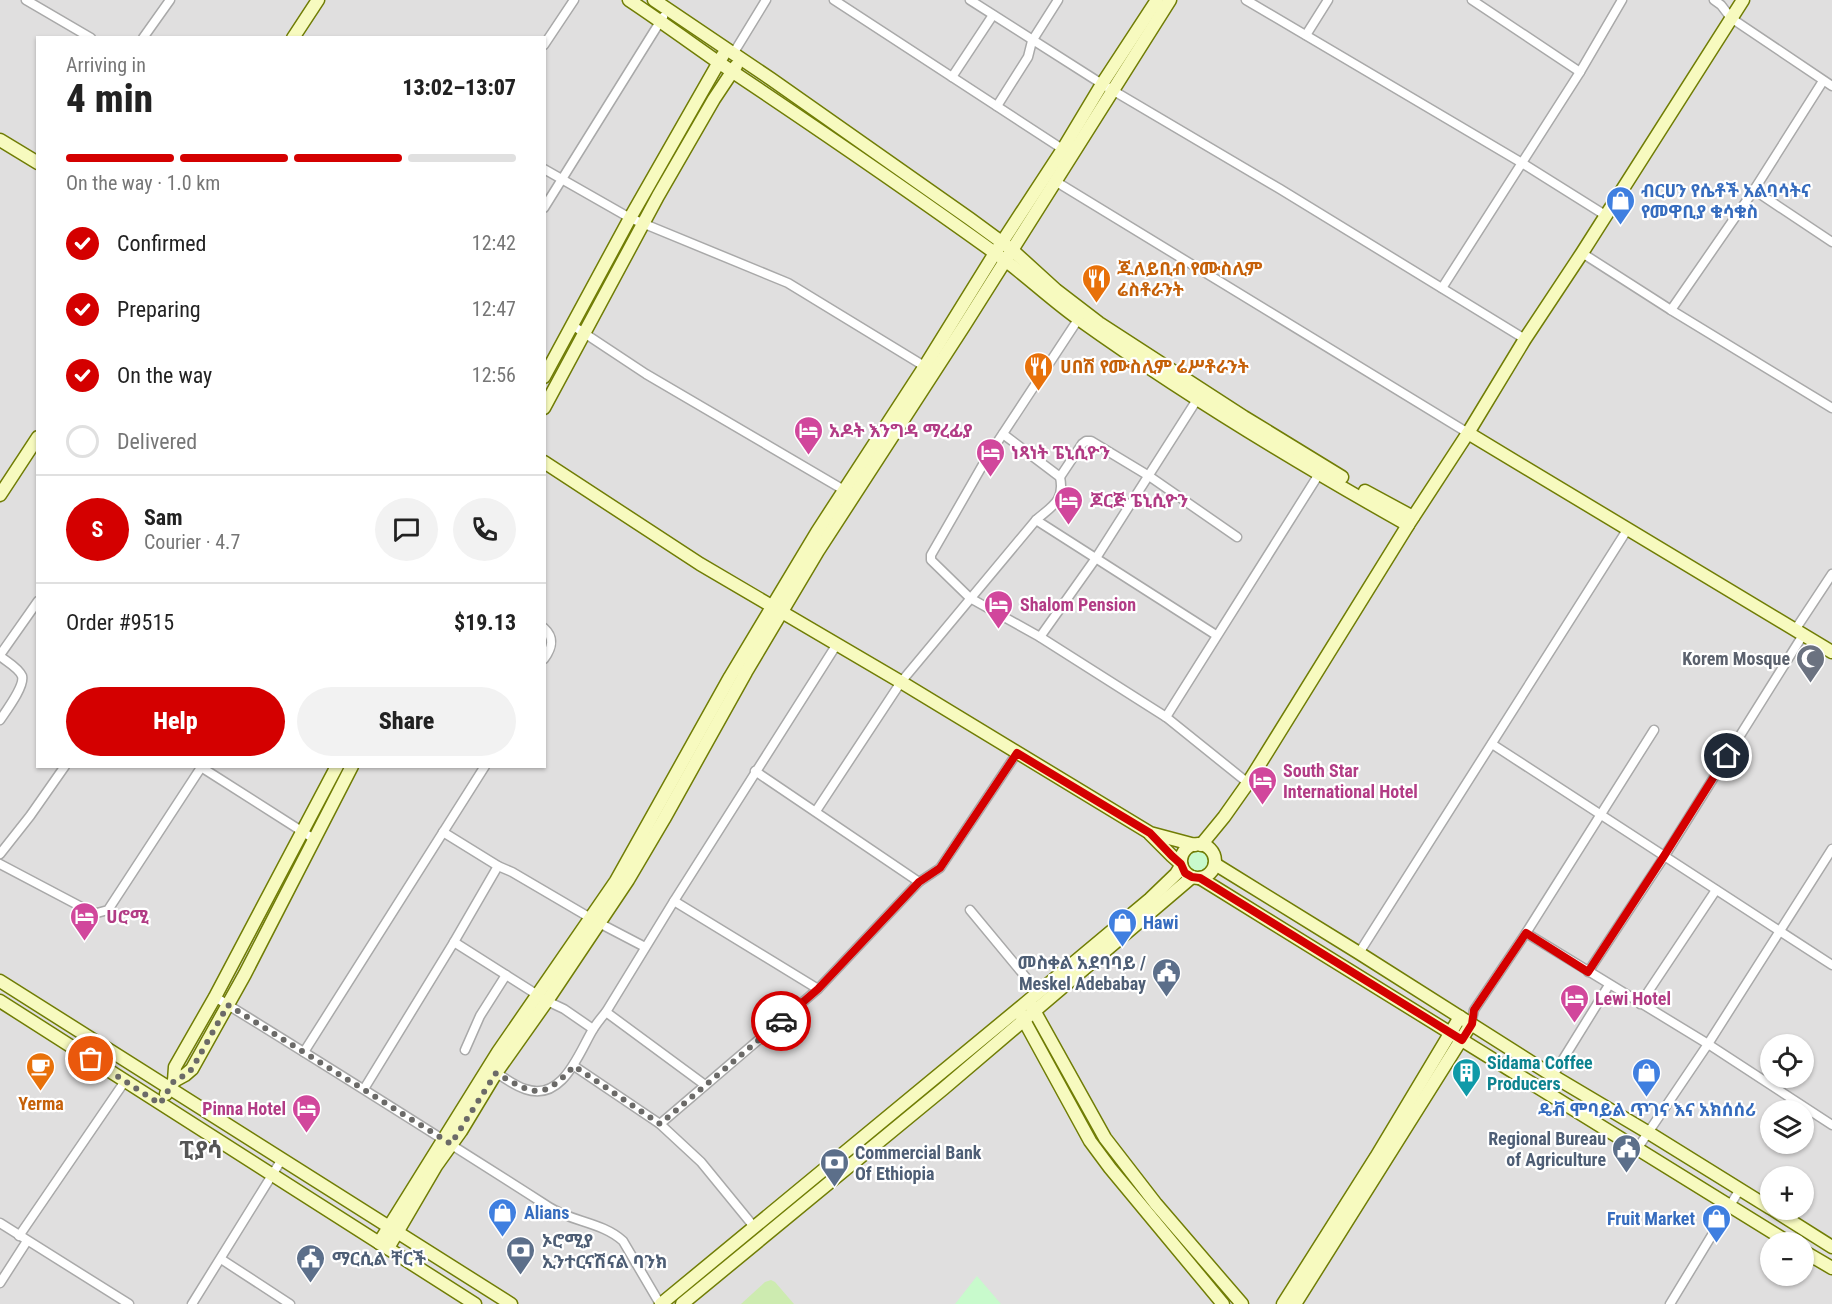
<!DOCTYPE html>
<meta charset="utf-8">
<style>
body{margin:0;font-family:"Roboto Condensed","Noto Sans Ethiopic",sans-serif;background:#f2f2f2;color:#222;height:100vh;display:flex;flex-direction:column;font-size:22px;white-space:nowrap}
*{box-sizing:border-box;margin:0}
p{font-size:20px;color:#767676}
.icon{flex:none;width:33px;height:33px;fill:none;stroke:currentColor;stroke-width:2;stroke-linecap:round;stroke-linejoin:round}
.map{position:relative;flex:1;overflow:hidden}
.drawer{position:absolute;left:36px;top:36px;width:510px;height:732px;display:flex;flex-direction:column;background:#fff;border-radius:0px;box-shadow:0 2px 4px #0004}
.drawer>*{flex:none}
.buttons{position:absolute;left:1760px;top:1034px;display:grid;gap:12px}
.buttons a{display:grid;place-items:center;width:54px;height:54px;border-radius:50%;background:#fff;box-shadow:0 2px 4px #0004;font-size:30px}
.pin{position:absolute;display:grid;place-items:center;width:51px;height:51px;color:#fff;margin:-26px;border:3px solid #fff;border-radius:50%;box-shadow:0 2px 6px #0007}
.courier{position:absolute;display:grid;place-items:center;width:60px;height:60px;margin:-30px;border:4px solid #d40000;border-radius:50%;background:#fff;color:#222;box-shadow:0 2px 8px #0007}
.headline em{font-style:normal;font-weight:800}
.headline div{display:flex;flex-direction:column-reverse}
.headline{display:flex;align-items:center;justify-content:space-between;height:102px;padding:0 30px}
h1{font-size:39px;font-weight:800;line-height:45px}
.bar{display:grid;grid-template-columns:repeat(4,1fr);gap:9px 6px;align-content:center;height:72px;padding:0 30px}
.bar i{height:8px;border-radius:4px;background:#e0e0e0}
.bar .current{background:#d40000}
.bar p{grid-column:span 4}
.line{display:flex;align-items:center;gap:15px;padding:0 30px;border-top:2px solid #e0e0e0}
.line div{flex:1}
.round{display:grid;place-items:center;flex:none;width:63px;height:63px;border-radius:32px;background:#f2f2f2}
ol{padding:0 30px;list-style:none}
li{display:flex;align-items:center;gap:18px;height:66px}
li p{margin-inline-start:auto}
li .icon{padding:6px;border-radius:50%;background:#d40000;color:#fff;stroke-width:4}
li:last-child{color:#767676}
li i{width:33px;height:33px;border:3px solid #e0e0e0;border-radius:50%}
.button{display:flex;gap:12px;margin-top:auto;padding:12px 30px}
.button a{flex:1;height:69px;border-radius:36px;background:#d40000;color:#fff;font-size:24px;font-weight:800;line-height:69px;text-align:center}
.button a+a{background:#f2f2f2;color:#222}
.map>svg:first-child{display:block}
.residential{fill:#e0dfdf;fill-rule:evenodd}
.grass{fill:#cdebb0}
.park{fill:#c8facc}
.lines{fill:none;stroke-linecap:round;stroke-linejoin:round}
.street-casing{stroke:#a9a9a9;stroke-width:11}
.secondary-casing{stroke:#707d05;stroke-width:15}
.street{stroke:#fff;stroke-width:8}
.secondary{stroke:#f7fabf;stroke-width:12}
.done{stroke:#6b6a68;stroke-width:6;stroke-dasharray:0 10.8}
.route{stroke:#d40000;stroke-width:8}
.labels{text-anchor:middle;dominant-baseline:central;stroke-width:4.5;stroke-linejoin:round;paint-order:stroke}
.shop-label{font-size:18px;font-weight:bold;fill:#366cbe;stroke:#fff;text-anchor:start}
.food-label{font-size:18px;font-weight:bold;fill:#c56008;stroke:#fff;text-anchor:start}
.hotel-label{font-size:18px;font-weight:bold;fill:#b23c85;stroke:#fff;text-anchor:start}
.worship-label{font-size:18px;font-weight:bold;fill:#5b616d;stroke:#fff;text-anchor:end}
.service-label{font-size:18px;font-weight:bold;fill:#4e5e75;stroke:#fff;text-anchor:start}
.culture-label{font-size:18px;font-weight:bold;fill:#0d838f;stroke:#fff;text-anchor:start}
.district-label{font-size:24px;font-weight:bold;fill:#555;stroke:#fff}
</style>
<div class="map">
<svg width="1832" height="1304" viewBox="0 0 1832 1304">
<rect width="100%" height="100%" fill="#f2efe9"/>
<path class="residential" d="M0,0H1832V1304H0ZM38,38H544V766H38ZM1770,1044H1803V1077H1770ZM1770,1110H1803V1143H1770ZM1770,1176H1803V1209H1770ZM1770,1242H1803V1275H1770Z"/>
<path class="grass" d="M771,1280L775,1282L794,1304H741L765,1282Z"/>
<g class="park">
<circle cx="1198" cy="861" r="11"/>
<path d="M977,1276L1001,1304H955Z"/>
</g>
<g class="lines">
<defs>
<g id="street">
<path d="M26,0L91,38"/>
<path d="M834,0L1067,152"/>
<path d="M970,0L1102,84L1280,189L1525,339"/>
<path d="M1246,0L1522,163L1605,215"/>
<path d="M1472,0L1580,72"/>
<path d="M1714,0L1721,5L1731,18L1832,86"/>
<path d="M1306,35L1328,0"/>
<path d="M143,38L170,0"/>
<path d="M544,45L574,0"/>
<path d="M733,54L766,0"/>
<path d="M952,77L993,15"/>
<path d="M997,106L1028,57L1032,41L1058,0"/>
<path d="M544,169L630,218L788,283L929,369"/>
<path d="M1055,181L1468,433"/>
<path d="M1754,190L1832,242"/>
<path d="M544,208L663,17"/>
<path d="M1582,253L1671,310L1832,408"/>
<path d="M1442,288L1580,72L1622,0"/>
<path d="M1671,310L1754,190L1823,81"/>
<path d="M1081,315L985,461L931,555V560L970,598L1040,637L1166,717L1248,783"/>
<path d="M572,325L646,374L849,493"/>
<path d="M1060,477L1082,444L1086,441H1091L1149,476L1237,537"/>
<path d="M1036,520L1216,635"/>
<path d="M544,628C555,638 552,648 544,659"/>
<path d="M1795,630L1832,574"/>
<path d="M1040,637L1096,558L1198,398"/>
<path d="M0,655L38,601"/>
<path d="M0,656C6,661 19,668 22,676C25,686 6,711 0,720"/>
<path d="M1166,717L1319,474"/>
<path d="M1492,744L1832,965"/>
<path d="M201,767L314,839"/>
<path d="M755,771L919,882"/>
<path d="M816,811L901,682L1036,520C1052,506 1065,501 1060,477L1003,434"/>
<path d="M443,832L498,866L512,872L599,923L645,947"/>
<path d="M0,854L30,816L65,766"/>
<path d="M0,864L91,912L97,913L108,910L202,766"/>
<path d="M674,901L818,989"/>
<path d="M970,910L1038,992"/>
<path d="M1526,933L1654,730"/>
<path d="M454,942L547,1001L564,1009L593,1029"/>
<path d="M1359,953L1627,530"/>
<path d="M1588,972L1664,857L1803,635"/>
<path d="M215,997C327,1066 438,1136 549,1207C572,1222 602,1222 623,1241L660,1304"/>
<path d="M1640,1004L1716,890"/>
<path d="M606,1012L705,1085"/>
<path d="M1471,1024L1474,1010L1526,933L1708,1044L1832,1125"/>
<path d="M465,1050L480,1016L506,975"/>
<path d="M304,1052L485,766"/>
<path d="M574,1066L660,1124L701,1162L755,1228"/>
<path d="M496,1073C505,1078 515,1086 525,1089C562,1102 578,1055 592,1031C596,1024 601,1018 606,1012L674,901L837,644"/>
<path d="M364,1089L454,942L498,866"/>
<path d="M1544,1090L1609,985"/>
<path d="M660,1124L818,989L919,882L940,868L1017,753"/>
<path d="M1637,1149L1708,1044L1832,849"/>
<path d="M0,1223L129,1304"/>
<path d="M19,1236L125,1081"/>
<path d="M221,1259L290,1304"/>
<path d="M0,1283L27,1241"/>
<path d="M192,1304L282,1159"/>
<path d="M1670,1304L1740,1189"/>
</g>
<g id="secondary">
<path d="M629,0C659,20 688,41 718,62C814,126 909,191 1002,258C1029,278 1053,301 1080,320C1185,395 1296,462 1408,525"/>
<path d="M654,0L771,79L970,219L1011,249L1056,290L1099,323L1244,417L1342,477"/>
<path d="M293,38L318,0"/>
<path d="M0,140L38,163"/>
<path d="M544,377L630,218L723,55"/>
<path d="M544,408L658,196L714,99L736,66"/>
<path d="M1468,433L1832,652"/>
<path d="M544,462L700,564L901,682L1150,833L1195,845"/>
<path d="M1365,491L1413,517"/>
<path d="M0,495L38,437"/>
<path d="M1150,834L1172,856L1181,864"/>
<circle cx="1198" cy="861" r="17"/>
<path d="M1201,845L1224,817L1248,783L1408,525L1468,433L1525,339L1582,253L1743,0"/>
<path d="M1215,864L1359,953L1553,1076L1649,1133L1770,1208"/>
<path d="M1200,878L1788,1242"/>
<path d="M0,981L511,1304"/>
<path d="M0,1001L475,1304"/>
<path d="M1031,1005L1105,1138L1156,1204L1242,1304"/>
<path d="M1020,1013L1090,1141L1110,1168L1223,1304"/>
<path d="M174,1081L185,1075L192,1069L245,974L352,766"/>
<path d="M166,1094L174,1081L175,1067L215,997L337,766"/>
<path d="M1772,1209L1832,1247"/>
<path d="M379,1243L498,1052L616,881L730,677L817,532L925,366L995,253L1063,149L1102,84L1157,0"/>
<path d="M388,1248L436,1166L461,1131L496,1073L547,1001L628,880L664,819L746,672L818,551L964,326L1170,0"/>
<path d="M1803,1251L1832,1268"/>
<path d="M661,1304L1028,1001L1150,899L1176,874L1181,866"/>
<path d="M682,1304L943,1089L1192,877"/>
<path d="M1283,1304L1376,1157L1460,1017"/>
<path d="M1295,1304L1471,1024"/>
</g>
</defs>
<use href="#street" class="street-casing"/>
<use href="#secondary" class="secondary-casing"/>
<use href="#street" class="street"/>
<use href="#secondary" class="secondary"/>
</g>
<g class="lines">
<path class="done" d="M91,1059L160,1104L174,1081L185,1075L192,1069L228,1005L451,1144L496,1073C534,1095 542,1101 574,1066L660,1124L781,1021"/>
<path class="route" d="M781,1021L818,989L919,882L940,868L1017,753L1150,833L1172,856L1181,864L1185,873L1192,877L1200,878L1462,1040L1472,1024L1474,1010L1526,933L1588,972L1664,856L1727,756"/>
</g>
<defs>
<symbol id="shop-pin" viewBox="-11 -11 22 30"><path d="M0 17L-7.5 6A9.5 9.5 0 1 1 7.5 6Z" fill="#3f7fe0" stroke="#fff"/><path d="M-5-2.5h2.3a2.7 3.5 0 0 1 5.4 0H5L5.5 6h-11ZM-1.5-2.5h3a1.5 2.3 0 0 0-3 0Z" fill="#fff"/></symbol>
<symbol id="restaurant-pin" viewBox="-11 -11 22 30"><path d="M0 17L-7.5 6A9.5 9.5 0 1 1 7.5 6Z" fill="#e8710a" stroke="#fff"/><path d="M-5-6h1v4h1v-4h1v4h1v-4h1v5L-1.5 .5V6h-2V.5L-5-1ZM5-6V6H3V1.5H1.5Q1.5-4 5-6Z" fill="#fff"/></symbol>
<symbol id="hotel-pin" viewBox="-11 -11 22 30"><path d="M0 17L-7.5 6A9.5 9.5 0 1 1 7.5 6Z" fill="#d1479c" stroke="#fff"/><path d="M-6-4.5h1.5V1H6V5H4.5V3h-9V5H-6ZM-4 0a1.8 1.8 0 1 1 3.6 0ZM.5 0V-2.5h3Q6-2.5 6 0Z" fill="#fff"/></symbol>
<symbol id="mosque-pin" viewBox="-11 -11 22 30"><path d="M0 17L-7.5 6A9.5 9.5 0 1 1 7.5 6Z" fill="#6b7280" stroke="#fff"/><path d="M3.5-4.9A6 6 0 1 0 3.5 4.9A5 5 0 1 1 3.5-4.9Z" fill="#fff"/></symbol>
<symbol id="civic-pin" viewBox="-11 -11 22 30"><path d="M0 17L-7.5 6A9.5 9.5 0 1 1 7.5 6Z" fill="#5c6f8a" stroke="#fff"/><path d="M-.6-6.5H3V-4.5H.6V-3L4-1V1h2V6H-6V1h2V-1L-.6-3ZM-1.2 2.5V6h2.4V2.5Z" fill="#fff"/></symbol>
<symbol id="cafe-pin" viewBox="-11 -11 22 30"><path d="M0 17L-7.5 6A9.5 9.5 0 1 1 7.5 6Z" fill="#e8710a" stroke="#fff"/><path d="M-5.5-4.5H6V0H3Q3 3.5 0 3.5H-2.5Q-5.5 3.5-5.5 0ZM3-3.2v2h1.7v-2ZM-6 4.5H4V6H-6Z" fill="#fff"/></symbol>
<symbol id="building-pin" viewBox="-11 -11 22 30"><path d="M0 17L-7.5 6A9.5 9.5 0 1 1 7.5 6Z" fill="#0f9aa8" stroke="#fff"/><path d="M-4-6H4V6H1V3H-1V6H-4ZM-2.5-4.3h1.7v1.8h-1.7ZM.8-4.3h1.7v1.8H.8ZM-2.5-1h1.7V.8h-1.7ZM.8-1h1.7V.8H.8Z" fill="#fff"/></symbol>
<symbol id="bank-pin" viewBox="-11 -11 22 30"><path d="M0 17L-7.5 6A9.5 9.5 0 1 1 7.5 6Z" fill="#5c6f8a" stroke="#fff"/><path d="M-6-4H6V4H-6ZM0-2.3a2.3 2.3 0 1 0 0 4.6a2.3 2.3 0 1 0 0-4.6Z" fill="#fff"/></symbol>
</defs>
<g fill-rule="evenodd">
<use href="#shop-pin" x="1604" y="184" width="33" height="45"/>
<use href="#restaurant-pin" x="1080" y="262" width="33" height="45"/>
<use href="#restaurant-pin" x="1022" y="350" width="33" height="45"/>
<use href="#hotel-pin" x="792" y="414" width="33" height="45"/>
<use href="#hotel-pin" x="974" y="436" width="33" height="45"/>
<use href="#hotel-pin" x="1052" y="484" width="33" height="45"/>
<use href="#hotel-pin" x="982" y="588" width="33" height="45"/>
<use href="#mosque-pin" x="1794" y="642" width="33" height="45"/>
<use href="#hotel-pin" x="1246" y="764" width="33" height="45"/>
<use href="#hotel-pin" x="68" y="900" width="33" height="45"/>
<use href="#shop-pin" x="1106" y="906" width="33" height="45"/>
<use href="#civic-pin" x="1150" y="956" width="33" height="45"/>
<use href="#hotel-pin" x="1558" y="982" width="33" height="45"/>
<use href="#cafe-pin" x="24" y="1050" width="33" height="45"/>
<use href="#building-pin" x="1450" y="1056" width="33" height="45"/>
<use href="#shop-pin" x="1630" y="1056" width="33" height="45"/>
<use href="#hotel-pin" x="290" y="1092" width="33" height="45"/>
<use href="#civic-pin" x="1610" y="1132" width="33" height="45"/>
<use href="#bank-pin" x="818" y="1146" width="33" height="45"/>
<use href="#shop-pin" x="486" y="1196" width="33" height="45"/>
<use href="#shop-pin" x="1700" y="1202" width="33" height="45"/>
<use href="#bank-pin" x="504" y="1234" width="33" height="45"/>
<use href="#civic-pin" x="294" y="1242" width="33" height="45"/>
</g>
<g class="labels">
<g class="shop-label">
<text x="1641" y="190">ብርሀን የሴቶች አልባሳትና<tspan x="1641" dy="21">የመዋቢያ ቁሳቁስ</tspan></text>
<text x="1143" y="922">Hawi</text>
<text x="1647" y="1109" text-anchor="middle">ዴቭ ሞባይል ጥገና እና አክሰሰሪ</text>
<text x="524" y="1212">Alians</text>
<text x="1695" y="1218" text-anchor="end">Fruit Market</text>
</g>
<g class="food-label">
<text x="1117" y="268">ጁለይቢብ የሙስሊም<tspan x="1117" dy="21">ሬስቶራንት</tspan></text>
<text x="1060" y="366">ሀበሽ የሙስሊም ሬሥቶራንት</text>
<text x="41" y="1103" text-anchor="middle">Yerma</text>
</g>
<g class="hotel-label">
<text x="829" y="430">አዶት እንግዳ ማረፊያ</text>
<text x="1011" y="452">ነጻነት ፔኒሲዮን</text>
<text x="1090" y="500">ጆርጅ ፔኒሲዮን</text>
<text x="1020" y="604">Shalom Pension</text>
<text x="1283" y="770">South Star<tspan x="1283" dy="21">International Hotel</tspan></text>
<text x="106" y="916">ሀሮሚ</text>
<text x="1595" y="998">Lewi Hotel</text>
<text x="286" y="1108" text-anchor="end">Pinna Hotel</text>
</g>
<g class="worship-label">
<text x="1790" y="658">Korem Mosque</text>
</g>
<g class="service-label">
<text x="1146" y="962" text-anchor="end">መስቀል አደባባይ /<tspan x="1146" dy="21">Meskel Adebabay</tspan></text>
<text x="1606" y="1138" text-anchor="end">Regional Bureau<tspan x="1606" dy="21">of Agriculture</tspan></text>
<text x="855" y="1152">Commercial Bank<tspan x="855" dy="21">Of Ethiopia</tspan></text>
<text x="542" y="1240">ኦሮሚያ<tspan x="542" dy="21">ኢንተርናሽናል ባንክ</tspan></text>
<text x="332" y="1258">ማርሲል ቸርች</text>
</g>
<g class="culture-label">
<text x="1487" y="1062">Sidama Coffee<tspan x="1487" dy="21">Producers</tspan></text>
</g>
<g class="district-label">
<text x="201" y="1150">ፒያሳ</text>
</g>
</g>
</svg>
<div class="buttons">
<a><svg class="icon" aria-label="locate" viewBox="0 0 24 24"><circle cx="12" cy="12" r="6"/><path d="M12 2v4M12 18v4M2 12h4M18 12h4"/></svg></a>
<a><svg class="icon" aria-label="layers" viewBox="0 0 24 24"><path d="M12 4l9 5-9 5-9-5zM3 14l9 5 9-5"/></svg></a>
<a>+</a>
<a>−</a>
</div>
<div class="pin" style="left:91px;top:1059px;background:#ea580c"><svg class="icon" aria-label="bag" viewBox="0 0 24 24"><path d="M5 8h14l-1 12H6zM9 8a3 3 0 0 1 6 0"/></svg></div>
<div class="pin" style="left:1727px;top:756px;background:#1f2937"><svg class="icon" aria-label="home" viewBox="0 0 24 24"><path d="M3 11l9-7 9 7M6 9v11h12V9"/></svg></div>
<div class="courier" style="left:781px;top:1021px"><svg class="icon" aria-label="car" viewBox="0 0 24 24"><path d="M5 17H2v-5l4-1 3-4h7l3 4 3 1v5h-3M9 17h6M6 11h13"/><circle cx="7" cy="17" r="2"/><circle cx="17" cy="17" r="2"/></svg></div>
<section class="drawer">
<div class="headline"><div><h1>4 min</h1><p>Arriving in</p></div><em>13:02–13:07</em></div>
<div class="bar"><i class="current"></i><i class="current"></i><i class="current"></i><i></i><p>On the way · 1.0 km</p></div>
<ol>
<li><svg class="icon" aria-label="check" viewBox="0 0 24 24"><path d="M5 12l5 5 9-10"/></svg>Confirmed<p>12:42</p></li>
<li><svg class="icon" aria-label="check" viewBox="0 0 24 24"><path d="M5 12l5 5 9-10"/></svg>Preparing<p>12:47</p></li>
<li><svg class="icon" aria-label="check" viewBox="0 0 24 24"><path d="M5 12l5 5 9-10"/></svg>On the way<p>12:56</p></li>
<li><i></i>Delivered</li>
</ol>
<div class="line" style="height:108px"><b class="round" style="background:#d40000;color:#fff">S</b><div><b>Sam</b><p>Courier · 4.7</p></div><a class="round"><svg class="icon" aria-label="chat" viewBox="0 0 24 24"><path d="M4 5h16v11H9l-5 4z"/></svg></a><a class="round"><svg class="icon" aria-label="phone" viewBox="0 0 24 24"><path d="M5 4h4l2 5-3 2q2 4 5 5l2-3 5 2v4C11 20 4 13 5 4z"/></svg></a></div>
<div class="line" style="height:78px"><div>Order #9515</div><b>$19.13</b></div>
<div class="button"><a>Help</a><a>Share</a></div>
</section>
</div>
